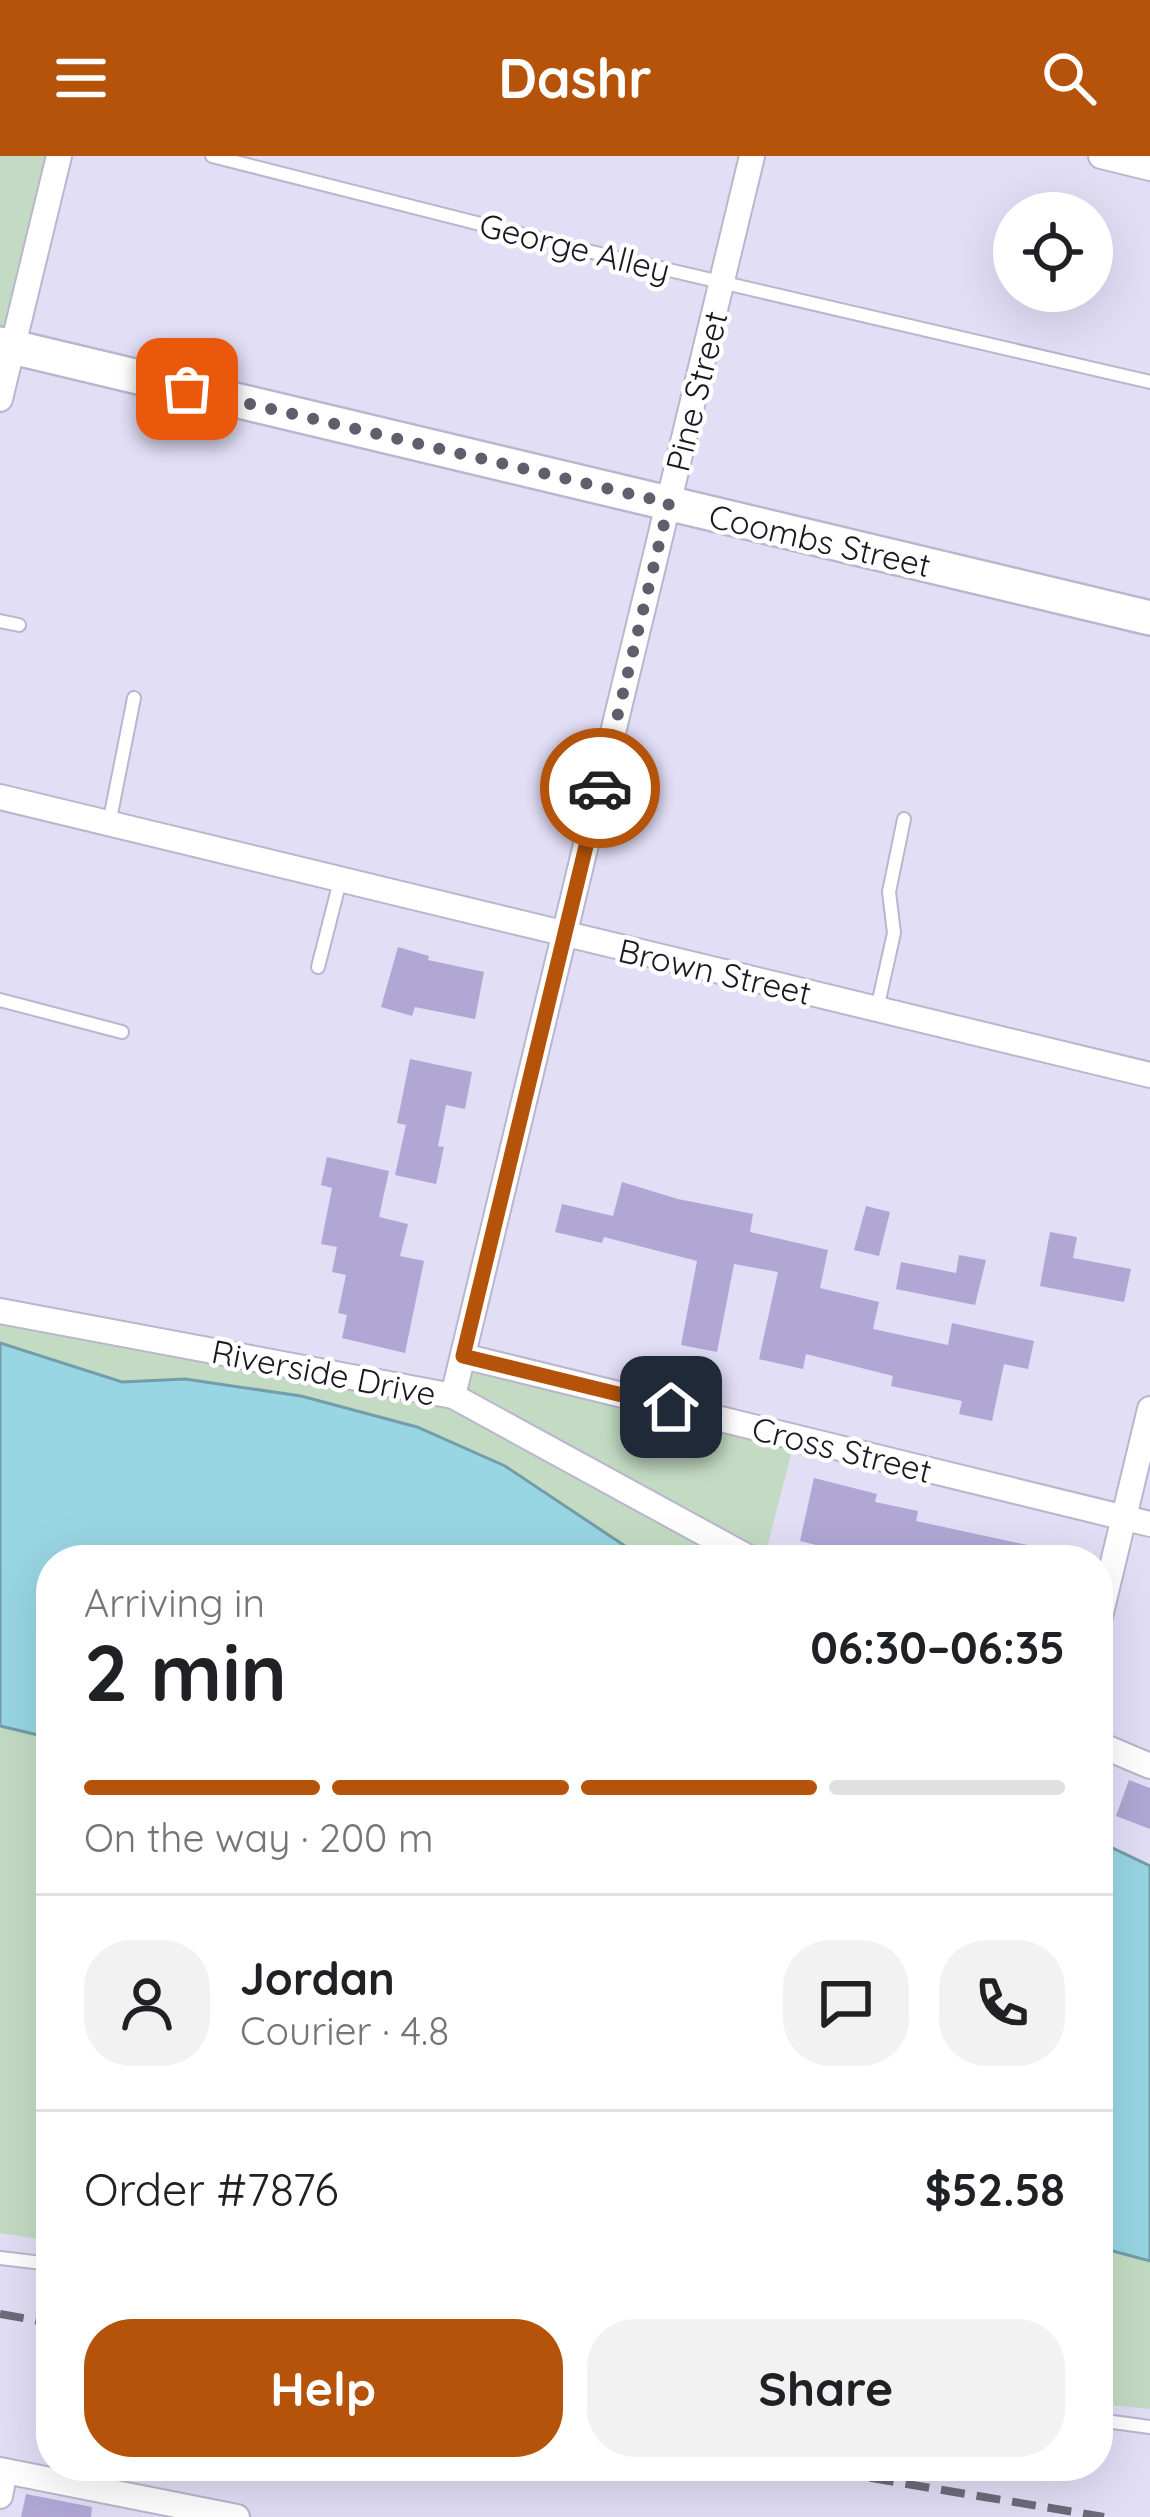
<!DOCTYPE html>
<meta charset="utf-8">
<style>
body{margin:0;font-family:Quicksand,sans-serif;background:#f2f2f2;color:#202124;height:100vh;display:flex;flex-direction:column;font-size:45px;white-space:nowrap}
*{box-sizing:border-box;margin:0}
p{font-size:39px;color:#757577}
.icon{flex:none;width:66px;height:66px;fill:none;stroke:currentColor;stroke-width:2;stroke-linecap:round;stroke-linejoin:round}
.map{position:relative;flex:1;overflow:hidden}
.side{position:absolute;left:36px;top:1389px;width:1077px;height:936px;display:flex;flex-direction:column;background:#fff;border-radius:48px;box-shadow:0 12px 48px #0002}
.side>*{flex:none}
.fabs{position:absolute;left:993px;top:36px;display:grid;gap:24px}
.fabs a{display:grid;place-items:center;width:120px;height:120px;border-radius:50%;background:#fff;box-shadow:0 12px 48px #0002;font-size:60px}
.pin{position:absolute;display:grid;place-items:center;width:102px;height:102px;color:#fff;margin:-51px;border-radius:24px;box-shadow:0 6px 18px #0006}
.courier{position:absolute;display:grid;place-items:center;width:120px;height:120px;margin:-60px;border:9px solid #b45309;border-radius:50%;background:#fff;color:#222;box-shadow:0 3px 15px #0007}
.head em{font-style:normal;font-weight:800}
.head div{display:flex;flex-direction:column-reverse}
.head{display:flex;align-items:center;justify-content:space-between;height:204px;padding:0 48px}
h1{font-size:78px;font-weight:800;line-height:90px}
.bar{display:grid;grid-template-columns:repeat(4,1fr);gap:18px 12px;align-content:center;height:144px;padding:0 48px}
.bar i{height:15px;border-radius:9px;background:#e0e0e0}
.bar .active{background:#b45309}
.bar p{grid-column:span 4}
.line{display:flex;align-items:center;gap:30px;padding:0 48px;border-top:3px solid #e0e0e0}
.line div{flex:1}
.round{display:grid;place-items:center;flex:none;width:126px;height:126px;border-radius:48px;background:#f2f2f2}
.action{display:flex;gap:24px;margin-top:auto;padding:24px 48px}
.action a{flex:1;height:138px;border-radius:48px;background:#b45309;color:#fff;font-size:48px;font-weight:800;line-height:138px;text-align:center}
.action a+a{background:#f2f2f2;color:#202124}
header{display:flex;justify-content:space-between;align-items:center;height:156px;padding:0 48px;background:#b45309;color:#fff;font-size:54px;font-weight:800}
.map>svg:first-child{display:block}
.green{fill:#c3dbc3}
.water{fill:#98d6e3;stroke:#729da9;stroke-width:3}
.building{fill:#b0a7d5}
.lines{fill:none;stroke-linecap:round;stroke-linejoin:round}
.lane-casing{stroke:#b9b6cd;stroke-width:16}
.street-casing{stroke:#b9b6cd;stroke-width:28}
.secondary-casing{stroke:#b9b6cd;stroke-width:38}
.lane{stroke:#fff;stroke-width:12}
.street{stroke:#fff;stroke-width:24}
.secondary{stroke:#fff;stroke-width:33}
.rail{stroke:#6d6b7a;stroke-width:8;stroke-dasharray:24 12;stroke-linecap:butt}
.done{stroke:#605e6c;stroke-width:12;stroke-dasharray:0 21.6}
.route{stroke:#b45309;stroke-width:15}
.labels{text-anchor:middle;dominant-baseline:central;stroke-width:9;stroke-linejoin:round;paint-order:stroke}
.street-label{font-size:33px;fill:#1a1921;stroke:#fff}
</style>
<header><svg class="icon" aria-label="menu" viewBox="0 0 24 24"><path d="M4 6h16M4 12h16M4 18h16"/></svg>Dashr<svg class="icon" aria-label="search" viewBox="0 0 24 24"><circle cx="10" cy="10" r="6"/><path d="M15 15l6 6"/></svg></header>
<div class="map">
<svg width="1150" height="2361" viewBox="0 0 1150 2361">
<rect width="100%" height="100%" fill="#e1def6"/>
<g class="green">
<path d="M0,0H59L0,188Z"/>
<path d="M0,1155L452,1240L463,1200L795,1282L764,1404H646L505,1310L474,1299L185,1223L122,1226L0,1187Z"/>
<path d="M0,1570L51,1582V2085L0,2077Z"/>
<path d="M1098,2091L1150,2105V2253L1098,2248Z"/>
</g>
<g class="water">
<path d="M0,1187L122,1226L185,1223L301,1240L417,1271L505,1310L646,1404H51V1582L0,1570Z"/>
<path d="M1098,1685L1150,1710V2105L1098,2091Z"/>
</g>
<g class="building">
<path d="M398,791L429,800L428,804L484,816L475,863L415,851L412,860L381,851Z"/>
<path d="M410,903L472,916L465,953L446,949L438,990L444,991L436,1028L395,1019L406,969L397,967Z"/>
<path d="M327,1001L389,1015L379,1061L408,1068L400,1100L424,1105L405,1197L342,1182L347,1159L338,1157L346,1119L332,1116L337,1091L321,1088L332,1032L321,1029Z"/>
<path d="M622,1026L678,1043L753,1058L750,1076L828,1094L820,1132L879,1146L873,1173L948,1189L952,1167L1034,1185L1028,1213L1004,1208L992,1265L959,1258L962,1245L891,1230L893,1220L806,1198L803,1213L759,1203L778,1116L734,1108L717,1196L681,1189L697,1105L604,1081L602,1087L555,1076L562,1048L613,1060Z"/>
<path d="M866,1050L890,1056L879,1100L854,1094Z"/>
<path d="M1050,1076L1077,1081L1073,1102L1131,1113L1124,1146L1040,1130Z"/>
<path d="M959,1099L986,1104L975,1149L896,1133L901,1106L956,1117Z"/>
<path d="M814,1322L877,1338L875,1346L918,1355L916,1365L1055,1395L1054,1404H877L800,1385Z"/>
<path d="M1129,1624L1150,1632V1673L1116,1660Z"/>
<path d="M26,2338L92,2351L91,2361H21Z"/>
</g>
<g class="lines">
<defs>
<g id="lane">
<path d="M212,0L583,94L1150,226"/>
<path d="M0,465L19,469"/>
<path d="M109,668L134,542"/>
<path d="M318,811L340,725"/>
<path d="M0,844L122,876"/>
<path d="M877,853L894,777L889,736L904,663"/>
<path d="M0,2102L51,2108"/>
<path d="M1098,2264L1150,2271"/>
</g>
<g id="street">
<path d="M1101,0L1150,12"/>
<path d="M0,243L59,0"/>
<path d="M0,641L1150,919"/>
<path d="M0,1155L453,1240L753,1404"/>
<path d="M463,1200L1150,1368"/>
<path d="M453,1240L752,0"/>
<path d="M1098,1469L1150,1253"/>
<path d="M1098,1588L1150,1610"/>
<path d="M0,2314L237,2361"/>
<path d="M0,2340L5,2315"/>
</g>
<path id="secondary" d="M0,188L1150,462"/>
</defs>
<use href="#lane" class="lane-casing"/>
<use href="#street" class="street-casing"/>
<use href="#secondary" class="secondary-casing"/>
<use href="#lane" class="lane"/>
<use href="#street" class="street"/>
<use href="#secondary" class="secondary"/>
<g class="rail">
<path d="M0,2158L51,2167"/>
<path d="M799,2310L1104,2361"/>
</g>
</g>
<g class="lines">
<path class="done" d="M187,233L669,347L600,632"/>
<path class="route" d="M600,632L463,1200L671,1251"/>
</g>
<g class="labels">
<g class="street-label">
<text transform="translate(575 91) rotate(14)">George Alley</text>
<text transform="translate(696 235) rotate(-76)">Pine Street</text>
<text transform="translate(820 384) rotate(13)">Coombs Street</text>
<text transform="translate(715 815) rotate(13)">Brown Street</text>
<text transform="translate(324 1216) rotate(11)">Riverside Drive</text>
<text transform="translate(842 1293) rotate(14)">Cross Street</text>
</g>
</g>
</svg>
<div class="fabs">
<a><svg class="icon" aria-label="locate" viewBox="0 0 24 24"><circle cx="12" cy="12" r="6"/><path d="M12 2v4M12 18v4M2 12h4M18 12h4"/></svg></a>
</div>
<div class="pin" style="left:187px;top:233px;background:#ea580c"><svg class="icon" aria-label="bag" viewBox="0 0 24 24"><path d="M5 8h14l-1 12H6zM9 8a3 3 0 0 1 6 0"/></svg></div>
<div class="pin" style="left:671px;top:1251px;background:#1f2937"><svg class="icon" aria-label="home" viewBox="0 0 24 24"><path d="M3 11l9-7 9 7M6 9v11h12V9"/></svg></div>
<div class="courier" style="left:600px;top:632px"><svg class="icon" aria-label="car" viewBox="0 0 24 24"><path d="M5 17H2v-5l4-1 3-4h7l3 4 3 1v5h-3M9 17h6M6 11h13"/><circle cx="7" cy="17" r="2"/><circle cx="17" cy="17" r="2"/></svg></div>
<section class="side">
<div class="head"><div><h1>2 min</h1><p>Arriving in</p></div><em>06:30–06:35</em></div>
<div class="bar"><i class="active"></i><i class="active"></i><i class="active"></i><i></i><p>On the way · 200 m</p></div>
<div class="line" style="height:216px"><a class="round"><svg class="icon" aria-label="person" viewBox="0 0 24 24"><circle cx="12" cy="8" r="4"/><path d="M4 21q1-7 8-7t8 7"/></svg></a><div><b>Jordan</b><p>Courier · 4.8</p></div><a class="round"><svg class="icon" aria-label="chat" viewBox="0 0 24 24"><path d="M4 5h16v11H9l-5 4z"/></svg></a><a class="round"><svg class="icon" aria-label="phone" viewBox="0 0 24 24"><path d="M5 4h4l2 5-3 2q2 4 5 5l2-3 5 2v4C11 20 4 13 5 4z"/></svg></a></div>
<div class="line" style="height:156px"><div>Order #7876</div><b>$52.58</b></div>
<div class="action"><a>Help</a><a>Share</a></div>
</section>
</div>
